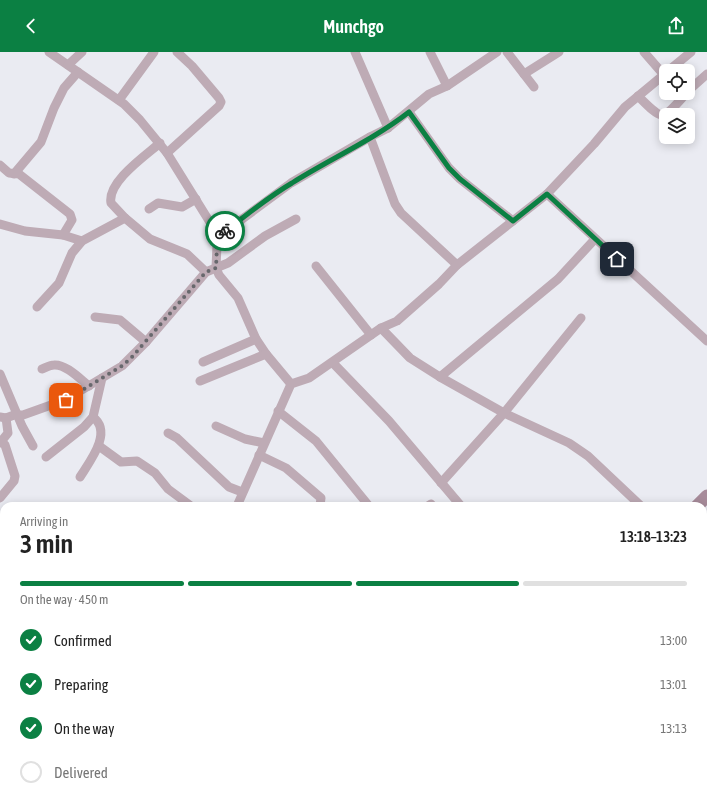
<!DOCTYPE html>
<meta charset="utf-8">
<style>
body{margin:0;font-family:"Asap Condensed",sans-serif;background:#f2f2f2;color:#222;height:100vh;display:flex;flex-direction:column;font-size:15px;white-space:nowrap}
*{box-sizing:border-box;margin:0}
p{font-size:13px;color:#767676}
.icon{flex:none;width:22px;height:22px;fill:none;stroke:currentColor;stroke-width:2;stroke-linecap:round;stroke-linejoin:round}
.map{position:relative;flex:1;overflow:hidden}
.details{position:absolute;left:0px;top:450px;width:707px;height:300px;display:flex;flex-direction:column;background:#fff;border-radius:12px 12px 0 0;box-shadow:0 2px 10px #0003}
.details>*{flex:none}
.tools{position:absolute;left:659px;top:12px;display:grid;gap:8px}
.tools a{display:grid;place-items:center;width:36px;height:36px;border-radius:6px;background:#fff;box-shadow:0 2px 10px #0003;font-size:20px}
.pin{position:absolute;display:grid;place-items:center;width:34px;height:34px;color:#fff;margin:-17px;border-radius:8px;box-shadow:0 2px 6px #0006}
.courier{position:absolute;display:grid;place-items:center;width:40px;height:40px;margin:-20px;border:3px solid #0b8043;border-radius:50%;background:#fff;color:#222;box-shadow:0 1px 5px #0007}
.head em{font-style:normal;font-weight:600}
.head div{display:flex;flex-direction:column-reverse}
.head{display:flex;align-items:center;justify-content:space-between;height:68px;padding:0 20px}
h1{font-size:26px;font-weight:600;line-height:30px}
.bar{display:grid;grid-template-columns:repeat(4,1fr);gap:6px 4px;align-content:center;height:48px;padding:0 20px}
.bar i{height:5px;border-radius:3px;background:#e0e0e0}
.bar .current{background:#0b8043}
.bar p{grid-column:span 4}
ol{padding:0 20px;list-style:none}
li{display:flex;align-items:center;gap:12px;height:44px}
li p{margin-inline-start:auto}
li .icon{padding:4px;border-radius:50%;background:#0b8043;color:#fff;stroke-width:4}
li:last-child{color:#767676}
li i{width:22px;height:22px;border:2px solid #e0e0e0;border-radius:50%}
header{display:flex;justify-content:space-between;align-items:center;height:52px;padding:0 20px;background:#0b8043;color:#fff;font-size:18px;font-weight:600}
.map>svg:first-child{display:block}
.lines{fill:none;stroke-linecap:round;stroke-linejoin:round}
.minor{stroke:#beabb5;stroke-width:9}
.secondary{stroke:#a78b9a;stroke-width:13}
.done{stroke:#68686d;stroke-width:4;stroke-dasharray:0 7.2}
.route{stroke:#0b8043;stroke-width:5}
</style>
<header><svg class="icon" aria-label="back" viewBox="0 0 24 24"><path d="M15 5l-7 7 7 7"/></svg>Munchgo<svg class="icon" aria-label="share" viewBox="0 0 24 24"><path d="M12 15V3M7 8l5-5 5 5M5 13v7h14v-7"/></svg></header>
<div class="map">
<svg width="707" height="750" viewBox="0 0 707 750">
<rect width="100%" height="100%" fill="#eaebf2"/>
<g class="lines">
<g class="minor">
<path d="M49,0L124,52L140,68L167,101L211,172L217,193L216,216L219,223L238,246L256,287L266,302L291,332"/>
<path d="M355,0L388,76"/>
<path d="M430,0L447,34"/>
<path d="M507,0L534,35"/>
<path d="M644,0L664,23"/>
<path d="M68,13L82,0"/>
<path d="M668,19L691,0"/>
<path d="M524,22L559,0"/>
<path d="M688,39L707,22"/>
<path d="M638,44C665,71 661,68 687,41"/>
<path d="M119,48L154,0"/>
<path d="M409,60L449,116L460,127L513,169"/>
<path d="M370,85L395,152L401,161L457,213"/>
<path d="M160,91C145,104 107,130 111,151L125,166L150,187L187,202L206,220"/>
<path d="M167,101L219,54L221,50L219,46L192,14L177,0"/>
<path d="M0,113L9,121L19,122L70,162L72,168L63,183"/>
<path d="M14,122L41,90L54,56L64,36L78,20"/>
<path d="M547,142L707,289"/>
<path d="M149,157L158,151L182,155L196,147"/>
<path d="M0,172L25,179L63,183L82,189"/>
<path d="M215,187L291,131L370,85L388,76L429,42L447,34L497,0"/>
<path d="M316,214L371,283"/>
<path d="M37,255L59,231L72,201L82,189L125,166"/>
<path d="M95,265L120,268L146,290"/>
<path d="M381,276L410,306L440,325L504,361L569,391L588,404L641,454"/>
<path d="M203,310L256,287"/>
<path d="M333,311L389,369L461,454"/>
<path d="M42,317C45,316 50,313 54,313C66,312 80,327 89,334"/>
<path d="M0,322L22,374L33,394"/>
<path d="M440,325L558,227L595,187"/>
<path d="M200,329L266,302"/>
<path d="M278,359L316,389L369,454"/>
<path d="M0,365L6,366L14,363H23L65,348L122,314L146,290L206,220L228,211L265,184L296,167"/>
<path d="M216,374L245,387L264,391"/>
<path d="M168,381L177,386L229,435L242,440"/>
<path d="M0,391L8,381L6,366"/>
<path d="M99,394L121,410L137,409L155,421L168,437L191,454"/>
<path d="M259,403L286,416L321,446L320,454"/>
<path d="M46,405L84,375L93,365L102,326"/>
<path d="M80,425C90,409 113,380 93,365"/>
<path d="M441,431L504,361L581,266"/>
<path d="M0,446L14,429L15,424L5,393L1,389"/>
<path d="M237,454L291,332L309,326L381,276L397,269L439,232L457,213L547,142L594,92L625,55L666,21"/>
<path d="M428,454L431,452"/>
<path d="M0,477L4,476"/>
<path d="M703,566L707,569"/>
<path d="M0,613L4,615"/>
<path d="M703,619L707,623"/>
<path d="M0,637L4,629"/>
<path d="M0,684L4,683"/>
<path d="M703,714L707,712"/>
<path d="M336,746L337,750"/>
<path d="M413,746L417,750"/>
<path d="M480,746L483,750"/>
<path d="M27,750L31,746"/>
<path d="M102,750L104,746"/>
<path d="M241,750L245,746"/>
<path d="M633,750L640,746"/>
</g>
<g class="secondary">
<path d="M697,454L707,444"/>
<path d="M380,750L384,746"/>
</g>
</g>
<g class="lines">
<path class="done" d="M66,348L122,314L132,305L206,220L216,216L217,193L215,187L225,179"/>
<path class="route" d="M225,179C247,163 268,145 292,131C330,107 373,88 409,60L449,116L460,127L513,169L547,142L617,207"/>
</g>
</svg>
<div class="tools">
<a><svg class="icon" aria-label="locate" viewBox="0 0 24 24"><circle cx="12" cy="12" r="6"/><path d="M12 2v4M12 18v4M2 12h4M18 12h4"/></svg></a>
<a><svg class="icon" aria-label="layers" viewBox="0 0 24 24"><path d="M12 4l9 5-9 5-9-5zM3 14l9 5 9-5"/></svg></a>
</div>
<div class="pin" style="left:66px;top:348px;background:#ea580c"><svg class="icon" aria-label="bag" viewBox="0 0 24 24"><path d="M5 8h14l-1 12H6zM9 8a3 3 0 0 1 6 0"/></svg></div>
<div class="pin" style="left:617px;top:207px;background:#1f2937"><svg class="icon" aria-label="home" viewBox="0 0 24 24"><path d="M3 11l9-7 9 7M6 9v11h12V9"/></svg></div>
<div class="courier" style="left:225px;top:179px"><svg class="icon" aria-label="bike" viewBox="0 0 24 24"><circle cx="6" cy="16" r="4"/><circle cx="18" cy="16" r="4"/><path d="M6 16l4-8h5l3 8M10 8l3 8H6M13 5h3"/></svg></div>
<section class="details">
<div class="head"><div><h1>3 min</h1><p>Arriving in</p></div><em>13:18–13:23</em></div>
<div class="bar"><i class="current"></i><i class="current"></i><i class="current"></i><i></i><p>On the way · 450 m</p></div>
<ol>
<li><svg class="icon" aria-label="check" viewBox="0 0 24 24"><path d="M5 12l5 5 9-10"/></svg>Confirmed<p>13:00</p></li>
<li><svg class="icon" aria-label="check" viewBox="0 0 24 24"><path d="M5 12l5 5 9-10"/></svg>Preparing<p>13:01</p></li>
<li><svg class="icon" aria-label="check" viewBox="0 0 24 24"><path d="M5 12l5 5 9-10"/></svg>On the way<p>13:13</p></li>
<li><i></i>Delivered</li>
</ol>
</section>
</div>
